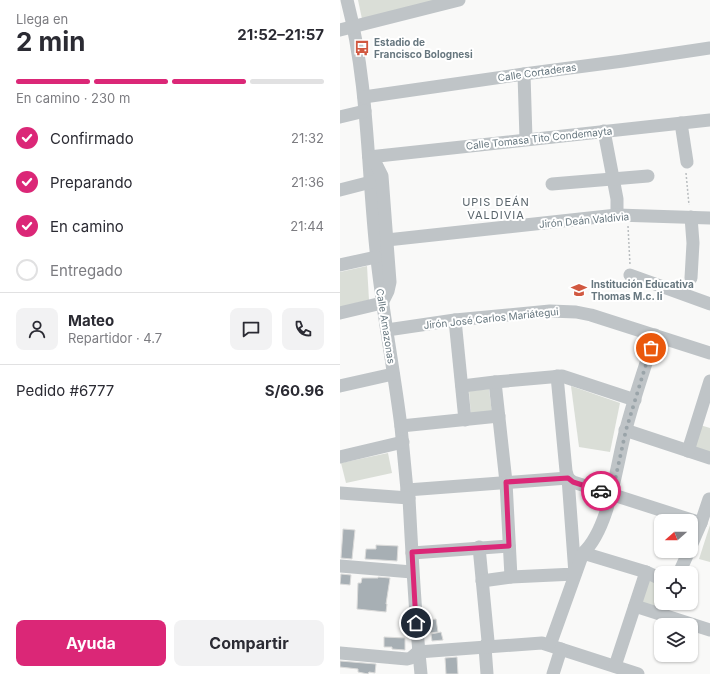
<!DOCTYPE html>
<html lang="es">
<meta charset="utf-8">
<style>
body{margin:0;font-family:Inter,sans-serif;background:#f2f2f3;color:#2b2b33;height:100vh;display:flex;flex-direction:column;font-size:15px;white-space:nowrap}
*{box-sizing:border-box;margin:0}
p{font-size:13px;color:#7c7c81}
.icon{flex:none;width:22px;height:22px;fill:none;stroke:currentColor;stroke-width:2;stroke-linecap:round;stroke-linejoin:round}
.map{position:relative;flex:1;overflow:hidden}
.panel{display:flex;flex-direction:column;background:#fff;width:340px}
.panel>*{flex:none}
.needle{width:26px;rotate:249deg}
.fabs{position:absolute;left:314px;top:514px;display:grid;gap:8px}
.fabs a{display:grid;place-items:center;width:44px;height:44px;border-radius:8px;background:#fff;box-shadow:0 1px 3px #0004;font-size:20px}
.pin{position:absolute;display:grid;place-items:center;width:34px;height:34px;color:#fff;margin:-17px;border:2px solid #fff;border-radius:50%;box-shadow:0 1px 4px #0007}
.courier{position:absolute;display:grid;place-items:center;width:40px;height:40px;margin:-20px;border:3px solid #db2777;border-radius:50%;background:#fff;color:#222;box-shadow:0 1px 5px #0007}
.headline em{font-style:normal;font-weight:700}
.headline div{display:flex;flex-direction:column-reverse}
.headline{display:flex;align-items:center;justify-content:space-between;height:68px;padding:0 16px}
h1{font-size:26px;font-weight:700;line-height:30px}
.bar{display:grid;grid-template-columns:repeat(4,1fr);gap:6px 4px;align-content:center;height:48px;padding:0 16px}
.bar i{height:5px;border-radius:3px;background:#e1e1e2}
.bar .on{background:#db2777}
.bar p{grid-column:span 4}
.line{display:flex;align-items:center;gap:10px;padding:0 16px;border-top:1px solid #e1e1e2}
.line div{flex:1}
.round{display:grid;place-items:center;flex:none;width:42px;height:42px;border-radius:8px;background:#f2f2f3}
ol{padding:0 16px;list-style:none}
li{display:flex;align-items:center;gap:12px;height:44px}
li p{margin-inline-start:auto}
li .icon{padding:4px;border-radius:50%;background:#db2777;color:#fff;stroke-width:4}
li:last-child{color:#7c7c81}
li i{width:22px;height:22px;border:2px solid #e1e1e2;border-radius:50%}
.primary-button{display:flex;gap:8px;margin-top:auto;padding:8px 16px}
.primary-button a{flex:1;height:46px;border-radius:8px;background:#db2777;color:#fff;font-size:16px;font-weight:700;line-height:46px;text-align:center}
.primary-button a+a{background:#f2f2f3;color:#2b2b33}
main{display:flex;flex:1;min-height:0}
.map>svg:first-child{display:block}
.green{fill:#daded7}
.building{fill:#a7afb4;stroke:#dbdbda}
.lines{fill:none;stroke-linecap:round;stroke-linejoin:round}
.path{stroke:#babec0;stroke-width:1.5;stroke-dasharray:2 2;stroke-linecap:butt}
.minor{stroke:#bfc4c7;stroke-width:13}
.done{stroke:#9aa4a9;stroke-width:4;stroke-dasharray:0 7.2}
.route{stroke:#db2777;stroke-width:5}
.labels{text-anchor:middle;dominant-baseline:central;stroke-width:4;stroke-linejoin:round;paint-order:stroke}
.poi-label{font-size:10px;font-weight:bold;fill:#67777f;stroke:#fff;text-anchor:start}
.street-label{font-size:10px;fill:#67777f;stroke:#fff}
.neighbourhood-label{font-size:11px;letter-spacing:1px;fill:#59646b;stroke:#fff}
</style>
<main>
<section class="panel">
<div class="headline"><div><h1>2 min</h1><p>Llega en</p></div><em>21:52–21:57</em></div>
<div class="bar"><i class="on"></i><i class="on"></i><i class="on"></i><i></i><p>En camino · 230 m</p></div>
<ol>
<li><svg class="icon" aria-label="check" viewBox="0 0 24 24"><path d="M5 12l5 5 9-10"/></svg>Confirmado<p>21:32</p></li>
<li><svg class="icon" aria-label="check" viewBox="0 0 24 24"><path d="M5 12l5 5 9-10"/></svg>Preparando<p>21:36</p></li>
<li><svg class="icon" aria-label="check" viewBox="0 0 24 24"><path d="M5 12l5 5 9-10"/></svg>En camino<p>21:44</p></li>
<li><i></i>Entregado</li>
</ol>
<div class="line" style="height:72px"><a class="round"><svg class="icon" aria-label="person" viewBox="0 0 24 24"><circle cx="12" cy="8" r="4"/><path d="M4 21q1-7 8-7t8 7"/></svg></a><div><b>Mateo</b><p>Repartidor · 4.7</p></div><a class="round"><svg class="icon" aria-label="chat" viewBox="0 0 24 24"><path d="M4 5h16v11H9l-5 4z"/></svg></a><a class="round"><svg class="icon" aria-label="phone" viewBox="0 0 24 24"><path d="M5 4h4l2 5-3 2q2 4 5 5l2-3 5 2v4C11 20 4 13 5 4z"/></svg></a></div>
<div class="line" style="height:52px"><div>Pedido #6777</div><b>S/60.96</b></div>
<div class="primary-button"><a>Ayuda</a><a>Compartir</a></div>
</section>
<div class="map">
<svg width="370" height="674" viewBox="0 0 370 674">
<rect width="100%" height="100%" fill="#f9f9f8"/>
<g class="green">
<path d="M18,0H96L22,19Z"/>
<path d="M27,266L29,300L0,307V272Z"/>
<path d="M231,386L280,403L270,452L239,447Z"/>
<path d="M149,389L152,413L131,415L129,391Z"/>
<path d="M360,425L370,428V453L353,447Z"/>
<path d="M48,453L52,473L6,483L1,463Z"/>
<path d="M370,525V562L359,559Z"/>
<path d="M309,579L321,583V603H323L321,609L301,602Z"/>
</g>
<g class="building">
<path d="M3,529L15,530L12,559L1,558Z"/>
<path d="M36,545L58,546L57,561L25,559L26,549H36Z"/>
<path d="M1,574L11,575L10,585L0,584Z"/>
<path d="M38,577L50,578L46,604H47L46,612L17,609L18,583H21L22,578H38Z"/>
<path d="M96,619L98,632L90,633L89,620Z"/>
<path d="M101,632L103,640L92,641L91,634Z"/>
<path d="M44,637L65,638V650L52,649V647H44Z"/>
<path d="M117,657L118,674H106L105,658Z"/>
<path d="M0,661L36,664L35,673L29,672L28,674L18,672V669L0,667Z"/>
</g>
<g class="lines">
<g class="path">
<path d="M346,173L349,205"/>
<path d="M288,226L290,265"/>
</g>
<g class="minor">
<path d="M7,0C29,84 27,172 37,259C43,315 54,370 61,427C63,448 65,469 67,490L69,498C72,557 75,615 81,674"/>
<path d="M0,30L119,0"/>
<path d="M184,74L186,139"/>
<path d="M24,97L184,74L283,61L370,48"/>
<path d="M0,117L25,111"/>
<path d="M341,123L347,162"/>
<path d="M264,131L277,199V215"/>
<path d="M29,157L370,120"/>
<path d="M212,184L308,176"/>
<path d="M0,190L31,182"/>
<path d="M351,217L353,243L351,278"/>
<path d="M47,240L277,215L370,218"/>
<path d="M0,265L36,257"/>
<path d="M290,275L370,304"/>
<path d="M0,313L42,303L48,291L50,282L42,176L36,164L29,157"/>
<path d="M115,320L125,420"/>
<path d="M47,330L115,320L210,311L236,312L251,315L370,353"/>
<path d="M155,382L166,482L171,577"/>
<path d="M0,386L53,374"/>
<path d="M122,386L155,382L222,376L295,400"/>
<path d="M61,426L159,416"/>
<path d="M285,430L370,458"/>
<path d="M348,451L370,381"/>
<path d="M0,457L63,442"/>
<path d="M67,490L228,478L233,482L361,523"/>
<path d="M0,493L69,498"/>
<path d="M351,546L361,523L369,499"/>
<path d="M139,547L148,641L145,647L147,674"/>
<path d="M72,553L169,546"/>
<path d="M243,553L306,572L321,579"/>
<path d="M0,566L72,572"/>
<path d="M339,573L349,551"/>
<path d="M142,581L171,577L235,574L228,478L226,471L217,376"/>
<path d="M295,606L370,630"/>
<path d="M210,645L243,553C270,528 276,465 286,429C294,398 305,367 315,335"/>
<path d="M78,652L202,643L298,674"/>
<path d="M0,653L67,659L71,658L78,652"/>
<path d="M275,666L306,572"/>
<path d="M213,674L221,649"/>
</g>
</g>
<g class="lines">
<path class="done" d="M261,491L272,494L286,430L311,348"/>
<path class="route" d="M76,623L72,552L169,546L166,482L228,478L233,482L261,491"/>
</g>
<defs>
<symbol id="bus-bare" viewBox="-9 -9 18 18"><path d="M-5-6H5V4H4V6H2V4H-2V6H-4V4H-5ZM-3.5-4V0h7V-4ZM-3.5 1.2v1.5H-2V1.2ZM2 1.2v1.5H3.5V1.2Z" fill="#d15840" stroke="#fff" stroke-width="2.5" paint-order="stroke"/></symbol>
<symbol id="school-bare" viewBox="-9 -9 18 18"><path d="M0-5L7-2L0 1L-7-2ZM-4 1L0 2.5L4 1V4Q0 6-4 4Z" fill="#d15840" stroke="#fff" stroke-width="2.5" paint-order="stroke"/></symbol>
</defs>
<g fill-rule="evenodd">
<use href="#bus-bare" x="11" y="37" width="22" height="22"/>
<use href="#school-bare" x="228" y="279" width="22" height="22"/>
</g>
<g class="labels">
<g class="poi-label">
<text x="34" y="42">Estadio de<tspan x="34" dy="12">Francisco Bolognesi</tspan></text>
<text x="251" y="284">Institución Educativa<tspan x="251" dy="12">Thomas M.c. Ii</tspan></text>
</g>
<g class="street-label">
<text transform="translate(197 72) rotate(-8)">Calle Cortaderas</text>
<text transform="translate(199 138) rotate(-6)">Calle Tomasa Tito Condemayta</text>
<text transform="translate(244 220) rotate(-5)">Jirón Deán Valdivia</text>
<text transform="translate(151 318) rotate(-6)">Jirón José Carlos Mariátegui</text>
<text transform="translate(46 326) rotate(81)">Calle Amazonas</text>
</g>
<g class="neighbourhood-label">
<text x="156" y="202">UPIS DEÁN<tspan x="156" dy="13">VALDIVIA</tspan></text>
</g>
</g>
</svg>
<div class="fabs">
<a><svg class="needle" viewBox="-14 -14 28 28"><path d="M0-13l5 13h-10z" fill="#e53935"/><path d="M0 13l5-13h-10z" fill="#7c7c81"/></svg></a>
<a><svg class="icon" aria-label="locate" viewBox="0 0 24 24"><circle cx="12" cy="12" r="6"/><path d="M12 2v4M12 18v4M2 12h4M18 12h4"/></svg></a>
<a><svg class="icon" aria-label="layers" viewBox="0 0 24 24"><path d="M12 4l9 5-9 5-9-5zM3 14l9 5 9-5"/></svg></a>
</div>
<div class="pin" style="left:311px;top:348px;background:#ea580c"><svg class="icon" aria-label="bag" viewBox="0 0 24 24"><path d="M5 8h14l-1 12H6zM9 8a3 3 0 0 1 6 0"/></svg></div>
<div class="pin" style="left:76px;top:623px;background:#1f2937"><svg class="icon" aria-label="home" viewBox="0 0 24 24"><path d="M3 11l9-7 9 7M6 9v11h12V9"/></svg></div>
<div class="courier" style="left:261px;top:491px"><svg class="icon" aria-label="car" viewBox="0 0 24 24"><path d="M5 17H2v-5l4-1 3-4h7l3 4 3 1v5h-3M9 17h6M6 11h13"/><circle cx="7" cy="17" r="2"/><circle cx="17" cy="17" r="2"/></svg></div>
</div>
</main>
